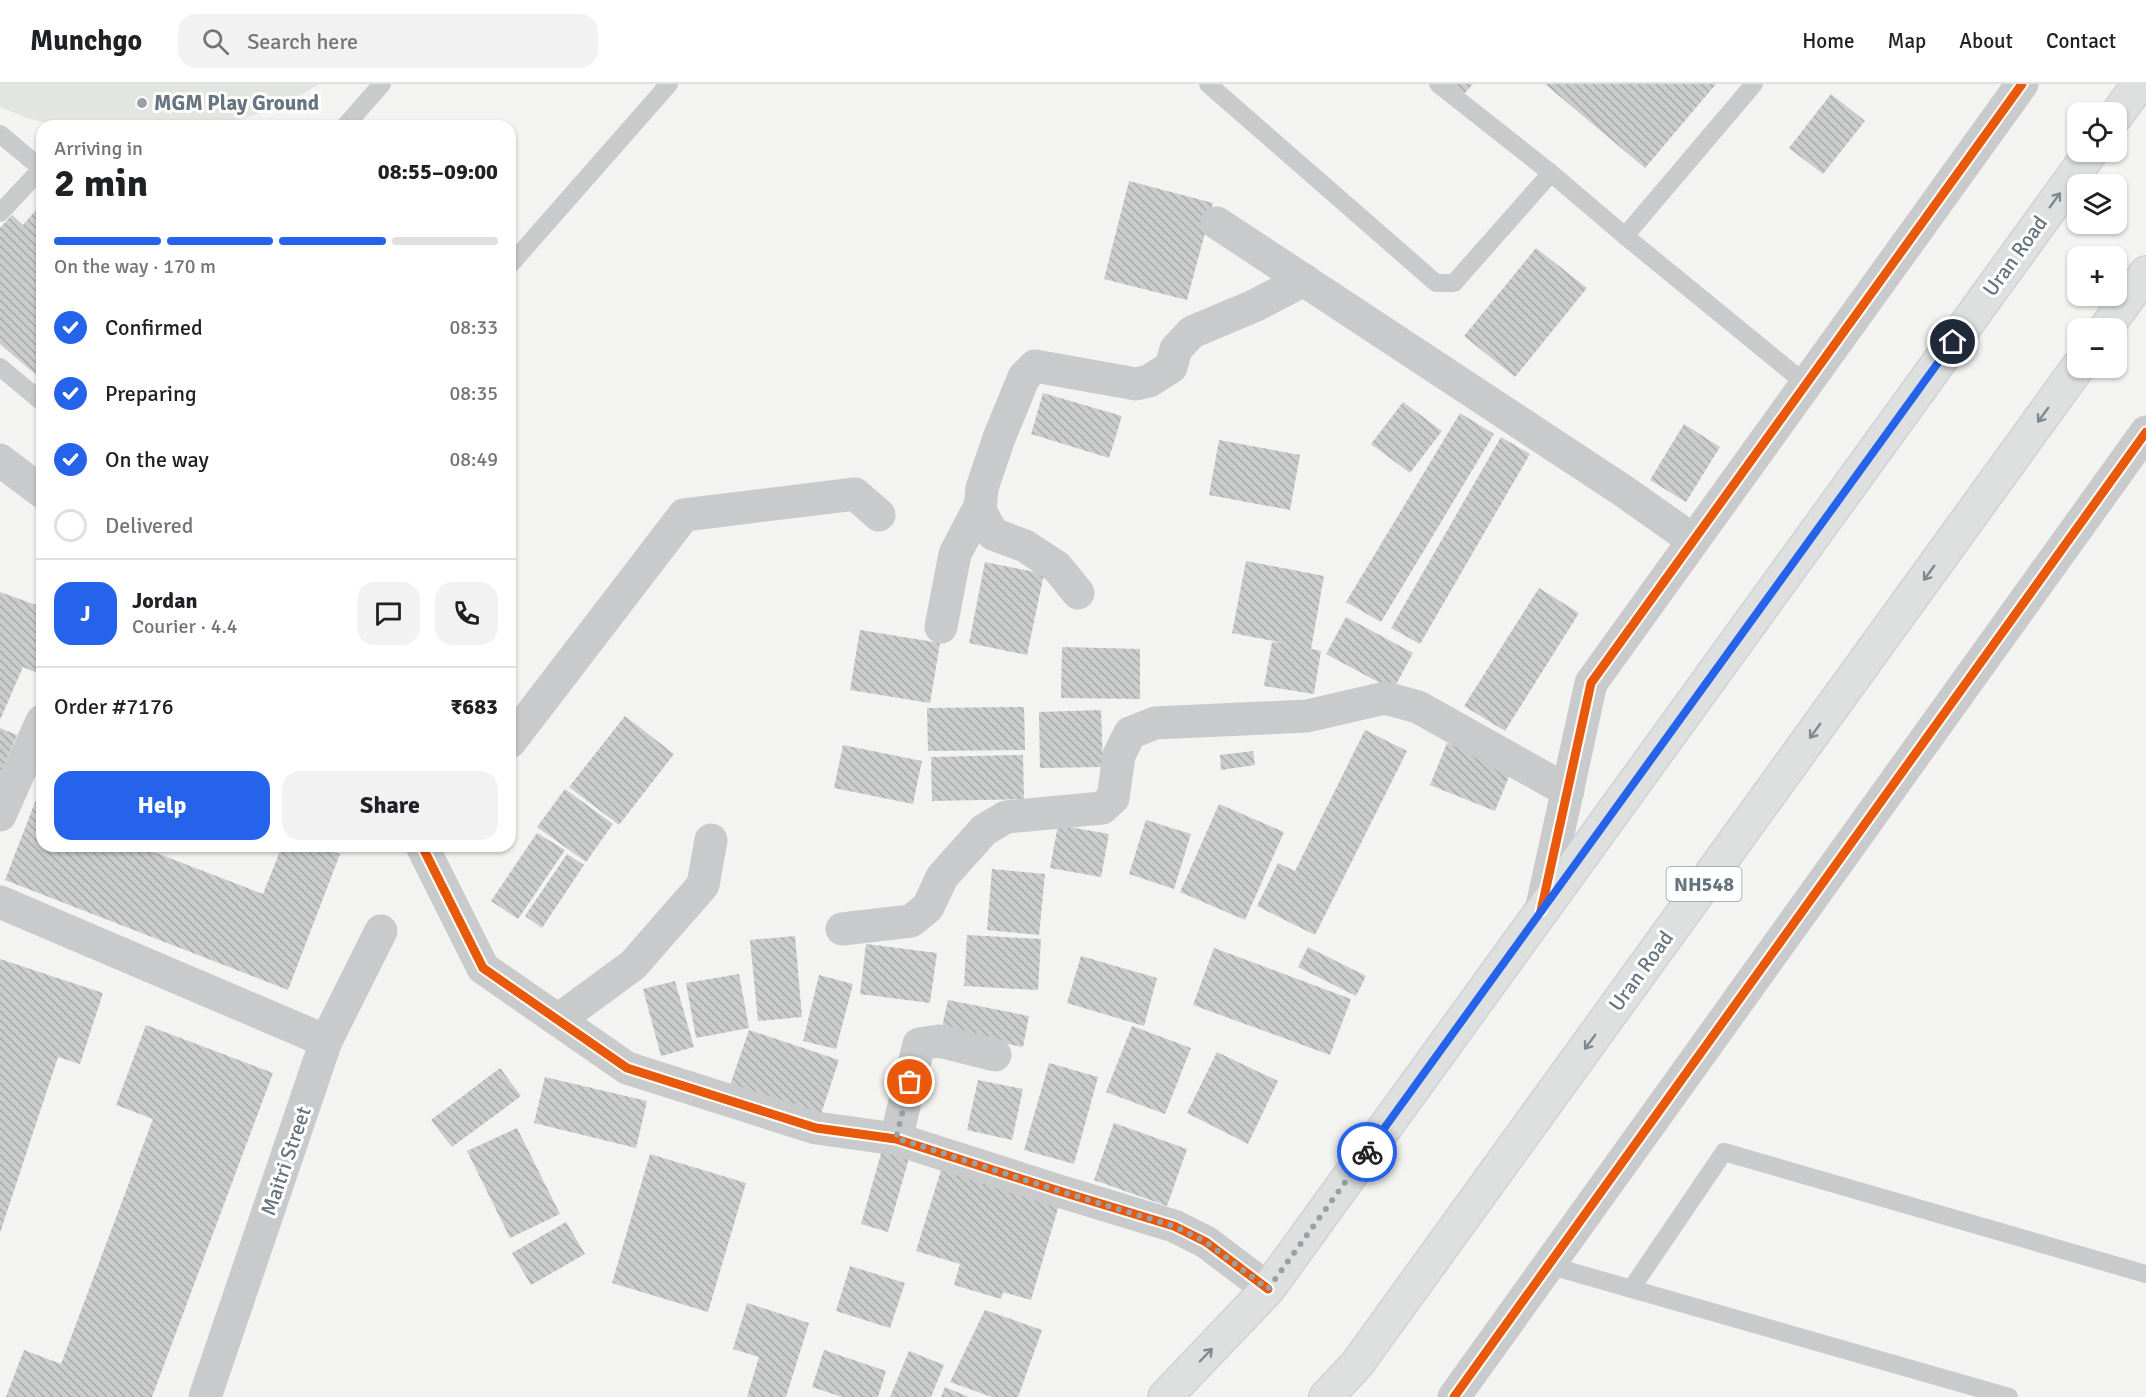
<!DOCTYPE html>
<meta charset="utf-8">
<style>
body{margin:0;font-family:Signika,sans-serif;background:#f2f2f2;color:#202124;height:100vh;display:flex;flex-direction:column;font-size:22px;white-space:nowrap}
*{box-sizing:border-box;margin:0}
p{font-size:20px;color:#757577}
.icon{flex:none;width:33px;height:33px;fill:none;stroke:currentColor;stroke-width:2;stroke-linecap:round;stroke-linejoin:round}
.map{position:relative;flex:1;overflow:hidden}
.drawer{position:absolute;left:36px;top:36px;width:480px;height:732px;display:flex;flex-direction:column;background:#fff;border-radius:18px;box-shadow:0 2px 4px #0004}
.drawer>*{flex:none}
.controls{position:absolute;left:2067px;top:18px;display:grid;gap:12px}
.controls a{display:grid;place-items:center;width:60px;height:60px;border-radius:12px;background:#fff;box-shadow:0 2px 4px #0004;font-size:30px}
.pin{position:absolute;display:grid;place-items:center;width:51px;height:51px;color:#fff;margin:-26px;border:3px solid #fff;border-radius:50%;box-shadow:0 2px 6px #0007}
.courier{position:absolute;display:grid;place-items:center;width:60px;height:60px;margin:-30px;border:4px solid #2563eb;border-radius:50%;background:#fff;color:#222;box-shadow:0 2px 8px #0007}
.overview em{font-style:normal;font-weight:700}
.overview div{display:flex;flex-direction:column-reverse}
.overview{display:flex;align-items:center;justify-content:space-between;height:102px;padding:0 18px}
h1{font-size:39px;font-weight:700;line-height:45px}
.bar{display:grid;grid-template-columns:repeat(4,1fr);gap:9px 6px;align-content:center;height:72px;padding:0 18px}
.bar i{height:8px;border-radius:4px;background:#e0e0e0}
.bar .active{background:#2563eb}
.bar p{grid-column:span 4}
.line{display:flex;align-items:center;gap:15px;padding:0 18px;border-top:2px solid #e0e0e0}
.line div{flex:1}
.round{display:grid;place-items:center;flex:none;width:63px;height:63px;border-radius:18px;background:#f2f2f2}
ol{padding:0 18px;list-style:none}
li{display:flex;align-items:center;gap:18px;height:66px}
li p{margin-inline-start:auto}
li .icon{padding:6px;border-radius:50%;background:#2563eb;color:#fff;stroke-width:4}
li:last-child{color:#757577}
li i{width:33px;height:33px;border:3px solid #e0e0e0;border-radius:50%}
.primary-button{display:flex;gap:12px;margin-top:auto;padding:12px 18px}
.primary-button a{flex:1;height:69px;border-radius:18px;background:#2563eb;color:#fff;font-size:24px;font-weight:700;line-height:69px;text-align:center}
.primary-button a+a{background:#f2f2f2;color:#202124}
header{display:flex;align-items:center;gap:36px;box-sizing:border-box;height:84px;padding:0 30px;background:#fff;border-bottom:2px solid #e0e0e0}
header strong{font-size:28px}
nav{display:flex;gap:33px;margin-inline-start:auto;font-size:21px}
.search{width:420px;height:54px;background:#f2f2f2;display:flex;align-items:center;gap:15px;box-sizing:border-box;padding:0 21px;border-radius:18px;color:#757577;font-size:22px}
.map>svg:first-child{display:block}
.garden{fill:#e3e6e0}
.building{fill:url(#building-back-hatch)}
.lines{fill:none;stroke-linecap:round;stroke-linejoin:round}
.trunk-casing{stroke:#d0d1d1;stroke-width:36}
.service{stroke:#c9cacb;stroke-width:18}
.minor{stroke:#c9cacb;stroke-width:33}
.tertiary{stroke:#c9cacb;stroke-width:33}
.trunk{stroke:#dedfdf;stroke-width:33}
.cycleway-casing{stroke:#fff;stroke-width:13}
.cycleway{stroke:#e8590c;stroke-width:9}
.oneway{stroke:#7e8a92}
.done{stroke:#97a1a7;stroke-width:6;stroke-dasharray:0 10.8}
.route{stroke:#2563eb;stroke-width:8}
.poi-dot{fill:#97a1a7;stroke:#fff;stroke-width:2}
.labels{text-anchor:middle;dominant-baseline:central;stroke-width:6;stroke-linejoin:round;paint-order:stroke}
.shield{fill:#fff;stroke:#949ea5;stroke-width:1.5}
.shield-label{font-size:20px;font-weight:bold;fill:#66757f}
.poi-label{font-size:21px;font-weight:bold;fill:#66757f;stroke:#fff;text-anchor:start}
.street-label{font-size:21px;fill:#66757f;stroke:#fff}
</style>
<header>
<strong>Munchgo</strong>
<div class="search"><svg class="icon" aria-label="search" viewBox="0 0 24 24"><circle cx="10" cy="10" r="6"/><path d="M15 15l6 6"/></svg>Search here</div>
<nav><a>Home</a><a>Map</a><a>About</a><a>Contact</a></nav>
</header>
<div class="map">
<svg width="2146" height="1313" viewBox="0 0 2146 1313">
<defs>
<pattern id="building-back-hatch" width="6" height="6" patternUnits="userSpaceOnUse" patternTransform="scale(1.5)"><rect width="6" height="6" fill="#cbcccc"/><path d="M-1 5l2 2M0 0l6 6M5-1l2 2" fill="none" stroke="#a9aaab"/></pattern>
</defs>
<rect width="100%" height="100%" fill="#f3f3f2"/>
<path class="garden" d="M0,0H319L294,15L252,32L217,42H59L27,34L0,23Z"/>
<g class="building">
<path d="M1449,0H1473L1463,11Z"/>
<path d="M1545,0H1716L1645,84Z"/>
<path d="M1831,10L1865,37L1823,90L1789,64Z"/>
<path d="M1129,97L1213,119L1187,216L1104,195Z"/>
<path d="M42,119V296L0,260V144L12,131L23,141Z"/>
<path d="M1536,164L1587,204L1515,293L1464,252Z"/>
<path d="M1043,309L1122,332L1109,374L1031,350Z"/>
<path d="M1403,318L1442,347L1410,389L1371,360Z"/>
<path d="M1460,329L1494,350L1381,538L1346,518Z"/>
<path d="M1684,340L1720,363L1686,418L1650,396Z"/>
<path d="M1501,353L1530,370L1420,560L1391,544Z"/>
<path d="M1219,356L1300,371L1290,426L1209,411Z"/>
<path d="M1246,477L1324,492L1311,565L1321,567L1314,610L1264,602L1272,558L1284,559L1232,549Z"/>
<path d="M985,478L1044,490L1027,571L969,559Z"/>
<path d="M1539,504L1579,529L1505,647L1464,622Z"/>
<path d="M0,508L42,523V591L23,583L0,636Z"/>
<path d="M1346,533L1413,569L1393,606L1326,570Z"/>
<path d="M860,546L940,559L930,619L850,606Z"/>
<path d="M1062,563L1140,565V615L1061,614Z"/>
<path d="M1024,623L1025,666L928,667L927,624Z"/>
<path d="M1101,626L1103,683L1040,684L1039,628Z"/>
<path d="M625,632L674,670L619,741L569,703Z"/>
<path d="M0,644L17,651L0,691Z"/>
<path d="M1365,646L1407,667L1315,851L1257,822L1278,779L1295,787Z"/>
<path d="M1447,659L1512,685L1495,727L1430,701Z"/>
<path d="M843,661L922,677L913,720L834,704Z"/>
<path d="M1253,667L1255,681L1221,686L1220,671Z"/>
<path d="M1023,671L1024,715L932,717L931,673Z"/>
<path d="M42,700V762H138L263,810L282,762H319L340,770L288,906L5,796Z"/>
<path d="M565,705L613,740L586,778L537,743Z"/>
<path d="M1219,720L1284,748L1245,836L1180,808Z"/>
<path d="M1146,736L1191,750L1174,805L1129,790Z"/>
<path d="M1058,741L1109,750L1101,793L1050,784Z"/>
<path d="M537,749L565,766L518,835L491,817Z"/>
<path d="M567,770L584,781L542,844L525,832Z"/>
<path d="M992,785L1045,790L1039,851L987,846Z"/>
<path d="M967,851L1041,855L1038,906L964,902Z"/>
<path d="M795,852L802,933L758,937L750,856Z"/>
<path d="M866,860L937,869L930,919L860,910Z"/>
<path d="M1308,863L1366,892L1356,912L1298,883Z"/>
<path d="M1214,864L1351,915L1330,971L1193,921Z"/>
<path d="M1081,872L1157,894L1144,942L1067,919Z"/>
<path d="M0,875L103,909L80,980L58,973L0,1149Z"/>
<path d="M739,890L749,944L696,954L686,899Z"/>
<path d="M819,891L853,900L836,965L803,957Z"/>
<path d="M675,897L694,963L661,972L643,905Z"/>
<path d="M948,916L1029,932L1023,963L941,947Z"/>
<path d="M146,941L273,989L152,1313H6L24,1266L61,1280L153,1035L116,1021Z"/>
<path d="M1132,942L1191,964L1165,1030L1106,1008Z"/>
<path d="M749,946L839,976L820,1033L729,1004Z"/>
<path d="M1217,968L1278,997L1248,1060L1187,1029Z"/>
<path d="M1049,979L1098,993L1074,1080L1024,1066Z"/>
<path d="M500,984L521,1012L452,1063L431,1036Z"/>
<path d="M545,993L647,1017L636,1064L534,1039Z"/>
<path d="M978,996L1023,1005L1012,1056L967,1046Z"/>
<path d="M1114,1039L1187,1065L1167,1122L1094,1096Z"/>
<path d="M517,1044L560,1130L510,1154L467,1067Z"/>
<path d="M882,1066L909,1074L888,1148L861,1140Z"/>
<path d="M650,1070L746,1099L708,1228L612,1199Z"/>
<path d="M941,1086L1059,1121L1031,1216L1003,1208L1001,1215L954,1201L960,1180L916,1167Z"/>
<path d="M566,1138L585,1170L531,1201L512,1169Z"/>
<path d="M850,1182L905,1199L890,1244L836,1227Z"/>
<path d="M747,1219L809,1239L786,1313H747L759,1273L733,1265Z"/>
<path d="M985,1226L1042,1246L1018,1313H992L950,1298Z"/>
<path d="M824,1266L886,1287L878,1313H842L812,1303Z"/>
<path d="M909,1267L944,1281L931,1313H890Z"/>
<path d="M945,1303L969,1313H941Z"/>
</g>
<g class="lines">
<defs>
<g id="trunk">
<path d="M2116,32L2139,0"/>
<path d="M2106,244L2146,189"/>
<path d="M1165,1313L1268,1205L2091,68"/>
<path d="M1326,1313L1357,1280L2078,283"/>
</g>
</defs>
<use href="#trunk" class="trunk-casing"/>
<g class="service">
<path d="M1208,0L1436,199H1454L1551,89"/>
<path d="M1438,0L1551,89L1625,152L1754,0"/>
<path d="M345,42L382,0"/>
<path d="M0,50L42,85"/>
<path d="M0,129L41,85"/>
<path d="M1625,152L1806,300"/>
<path d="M510,181L669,0"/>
<path d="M0,283L42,318"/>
<path d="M1548,1181L2009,1313"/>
<path d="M1631,1205L1724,1068L2146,1190"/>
</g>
<g class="minor">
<path d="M1217,139L1622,406L1693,456"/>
<path d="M0,376L42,408"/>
<path d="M1078,509L1057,483L1025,462L993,450L980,427L982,404L999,354L1024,293L1035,282L1136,300L1149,297L1171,283L1176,265L1192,248L1254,222L1304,196"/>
<path d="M941,543L955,470L980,422"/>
<path d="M510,658L684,431L855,410L879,431"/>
<path d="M0,731L42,637"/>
<path d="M422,762L483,884L627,984L816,1044L896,1055L1059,1107L1174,1142L1206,1158L1268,1205"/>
<path d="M0,818L326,957"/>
<path d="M842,845L911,837L928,823L942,793L984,746L1006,733L1102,724L1113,714L1119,671L1130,649L1155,639L1307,632L1385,614L1418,623L1568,707"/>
<path d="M558,936L633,881L703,801L711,756"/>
<path d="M896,1055L919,960L939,957L995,971"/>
<path d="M205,1313L326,957L381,847"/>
</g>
<g class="tertiary">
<path d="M1541,827L1591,599L2022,0"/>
<path d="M1454,1313L2146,348"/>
</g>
<use href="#trunk" class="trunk"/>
<defs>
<g id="cycleway">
<path d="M422,762L483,884L627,984L816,1044L896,1055L1059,1107L1174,1142L1206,1158L1268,1205"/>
<path d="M1541,827L1591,599L2022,0"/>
<path d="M1454,1313L2146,348"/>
</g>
</defs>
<use href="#cycleway" class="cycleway-casing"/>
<use href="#cycleway" class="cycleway"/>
</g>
<defs><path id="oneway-shaft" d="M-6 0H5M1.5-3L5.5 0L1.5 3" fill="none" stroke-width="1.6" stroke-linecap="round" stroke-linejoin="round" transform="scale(1.5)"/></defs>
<g class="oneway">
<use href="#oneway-shaft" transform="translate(2055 116) rotate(-54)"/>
<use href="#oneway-shaft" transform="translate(2043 331) rotate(126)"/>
<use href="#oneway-shaft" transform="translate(1929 489) rotate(126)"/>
<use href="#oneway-shaft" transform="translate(1815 647) rotate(126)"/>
<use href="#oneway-shaft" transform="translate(1590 958) rotate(126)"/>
<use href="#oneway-shaft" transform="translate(1206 1271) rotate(-46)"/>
</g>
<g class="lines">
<path class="done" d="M910,998L896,1054L1059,1107L1174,1142L1206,1158L1268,1205L1367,1068"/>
<path class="route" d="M1367,1068L1953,258"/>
</g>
<circle class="poi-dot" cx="142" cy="19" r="6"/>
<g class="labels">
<rect class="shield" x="1666.5" y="783" width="75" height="34" rx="4.5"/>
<g class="shield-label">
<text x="1704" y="800">NH548</text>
</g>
<g class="poi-label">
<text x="154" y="19">MGM Play Ground</text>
</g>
<g class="street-label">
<text transform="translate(2015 172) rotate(-54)">Uran Road</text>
<text transform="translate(1641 887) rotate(-54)">Uran Road</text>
<text transform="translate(286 1077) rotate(-71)">Maitri Street</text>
</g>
</g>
</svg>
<div class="controls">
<a><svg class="icon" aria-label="locate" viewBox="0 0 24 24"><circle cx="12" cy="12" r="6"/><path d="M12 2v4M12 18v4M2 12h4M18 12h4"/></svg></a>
<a><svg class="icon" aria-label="layers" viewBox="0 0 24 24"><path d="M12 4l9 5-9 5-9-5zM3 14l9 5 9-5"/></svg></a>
<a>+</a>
<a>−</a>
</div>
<div class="pin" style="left:910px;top:998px;background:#ea580c"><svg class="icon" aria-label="bag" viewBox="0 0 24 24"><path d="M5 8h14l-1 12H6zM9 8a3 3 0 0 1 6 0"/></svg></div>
<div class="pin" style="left:1953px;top:258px;background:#1f2937"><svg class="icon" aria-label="home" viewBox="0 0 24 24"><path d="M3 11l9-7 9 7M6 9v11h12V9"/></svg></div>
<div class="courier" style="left:1367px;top:1068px"><svg class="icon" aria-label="bike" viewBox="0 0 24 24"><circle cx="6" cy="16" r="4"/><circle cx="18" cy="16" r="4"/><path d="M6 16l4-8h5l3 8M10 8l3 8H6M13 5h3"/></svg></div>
<section class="drawer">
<div class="overview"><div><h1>2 min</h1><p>Arriving in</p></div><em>08:55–09:00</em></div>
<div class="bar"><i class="active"></i><i class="active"></i><i class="active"></i><i></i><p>On the way · 170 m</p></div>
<ol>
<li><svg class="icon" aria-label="check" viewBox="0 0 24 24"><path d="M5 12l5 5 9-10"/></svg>Confirmed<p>08:33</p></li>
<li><svg class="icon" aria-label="check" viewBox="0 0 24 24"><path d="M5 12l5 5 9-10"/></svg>Preparing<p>08:35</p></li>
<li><svg class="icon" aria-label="check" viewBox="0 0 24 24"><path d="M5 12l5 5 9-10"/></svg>On the way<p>08:49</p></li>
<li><i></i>Delivered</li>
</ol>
<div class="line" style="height:108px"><b class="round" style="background:#2563eb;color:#fff">J</b><div><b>Jordan</b><p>Courier · 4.4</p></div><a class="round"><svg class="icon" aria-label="chat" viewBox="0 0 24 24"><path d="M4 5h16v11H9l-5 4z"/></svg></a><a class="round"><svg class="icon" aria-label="phone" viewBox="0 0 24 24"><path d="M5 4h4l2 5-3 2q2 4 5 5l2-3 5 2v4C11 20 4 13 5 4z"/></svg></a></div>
<div class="line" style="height:78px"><div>Order #7176</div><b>₹683</b></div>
<div class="primary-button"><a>Help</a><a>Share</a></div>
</section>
</div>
